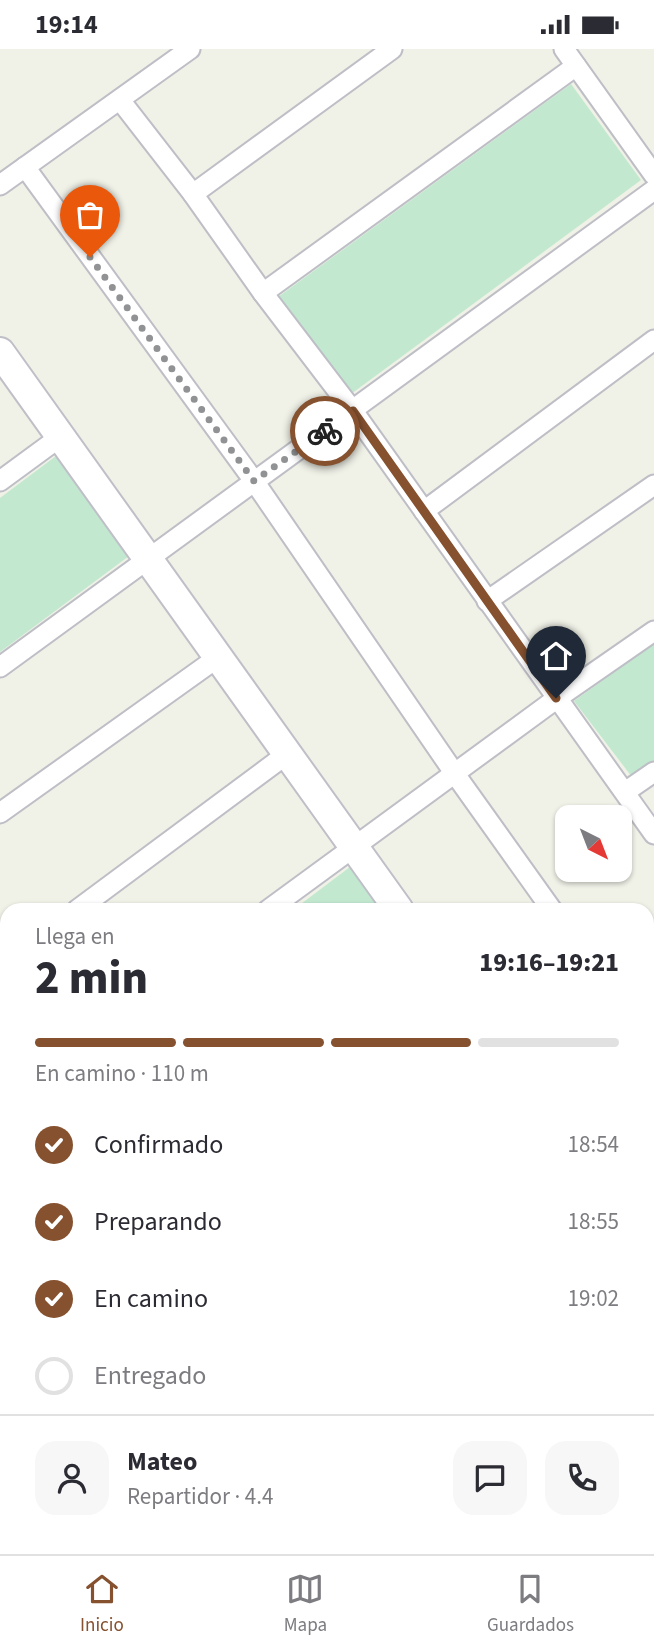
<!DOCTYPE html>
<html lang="es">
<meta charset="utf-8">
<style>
body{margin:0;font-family:"Source Sans 3",sans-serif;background:#f7f7f7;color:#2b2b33;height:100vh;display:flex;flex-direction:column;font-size:26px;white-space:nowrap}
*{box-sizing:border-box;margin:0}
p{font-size:23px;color:#7c7c81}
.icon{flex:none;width:38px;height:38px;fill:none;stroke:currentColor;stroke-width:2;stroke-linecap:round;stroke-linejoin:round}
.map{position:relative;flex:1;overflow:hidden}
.drawer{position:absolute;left:0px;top:854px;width:654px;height:651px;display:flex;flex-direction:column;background:#fff;border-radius:21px 21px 0 0;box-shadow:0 2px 5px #0004}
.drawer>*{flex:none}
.needle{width:46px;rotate:138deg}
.fabs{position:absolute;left:555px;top:756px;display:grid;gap:14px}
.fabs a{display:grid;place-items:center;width:77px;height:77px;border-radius:14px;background:#fff;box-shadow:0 2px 5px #0004;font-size:35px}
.pin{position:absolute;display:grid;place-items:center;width:60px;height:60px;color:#fff;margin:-72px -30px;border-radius:50% 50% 50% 0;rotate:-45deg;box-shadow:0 0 7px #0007}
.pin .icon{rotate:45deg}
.courier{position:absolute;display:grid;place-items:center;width:70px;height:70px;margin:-35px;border:5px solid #85512f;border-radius:50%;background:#fff;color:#222;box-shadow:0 2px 9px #0007}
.summary em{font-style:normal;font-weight:800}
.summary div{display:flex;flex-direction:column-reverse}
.summary{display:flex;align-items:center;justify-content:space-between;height:119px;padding:0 35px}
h1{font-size:46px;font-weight:800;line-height:52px}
.bar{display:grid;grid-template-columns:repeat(4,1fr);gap:10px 7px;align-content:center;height:84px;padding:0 35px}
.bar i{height:9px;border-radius:5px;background:#e1e1e2}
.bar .selected{background:#85512f}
.bar p{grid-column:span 4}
.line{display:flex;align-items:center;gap:18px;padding:0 35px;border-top:2px solid #e1e1e2}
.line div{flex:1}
.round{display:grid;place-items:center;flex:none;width:74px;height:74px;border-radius:21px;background:#f7f7f7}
ol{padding:0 35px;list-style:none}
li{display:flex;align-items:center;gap:21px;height:77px}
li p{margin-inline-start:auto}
li .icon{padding:7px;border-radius:50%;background:#85512f;color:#fff;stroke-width:4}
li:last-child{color:#7c7c81}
li i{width:38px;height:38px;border:4px solid #e1e1e2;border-radius:50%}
.status{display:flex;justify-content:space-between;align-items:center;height:49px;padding:0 35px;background:#fff;direction:ltr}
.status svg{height:19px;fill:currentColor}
.tab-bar{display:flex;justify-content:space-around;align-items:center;height:98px;border-top:2px solid #e1e1e2;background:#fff;font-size:19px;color:#7c7c81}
.tab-bar a{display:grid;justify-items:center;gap:4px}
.tab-bar .selected{color:#85512f}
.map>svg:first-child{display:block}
.green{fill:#c2e9d0}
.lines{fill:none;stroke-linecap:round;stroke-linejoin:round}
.street-casing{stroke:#bebec6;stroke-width:23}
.secondary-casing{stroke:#bfbfc8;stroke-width:32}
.street{stroke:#fff;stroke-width:19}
.secondary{stroke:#fff;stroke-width:28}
.done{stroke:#919294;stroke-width:7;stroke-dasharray:0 12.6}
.route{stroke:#85512f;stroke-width:9}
</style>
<div class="status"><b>19:14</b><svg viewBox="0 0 49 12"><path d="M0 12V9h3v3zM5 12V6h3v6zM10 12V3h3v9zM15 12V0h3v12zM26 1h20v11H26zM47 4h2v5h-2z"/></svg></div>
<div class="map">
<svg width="654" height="1505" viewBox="0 0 654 1505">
<rect width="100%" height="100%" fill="#f0f1e7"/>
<g class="green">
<path d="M571,35L641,131L351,345L278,248Z"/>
<path d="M60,404L129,507L0,603V449Z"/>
<path d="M654,595V712L632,728L574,652Z"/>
<path d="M350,818L381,861H293Z"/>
<path d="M236,1498H373L377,1505H241Z"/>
</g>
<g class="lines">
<defs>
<g id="street">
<path d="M564,0L654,126"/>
<path d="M120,51L193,145L263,244L353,362L654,785"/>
<path d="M25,118L254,432L455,725L552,861"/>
<path d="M0,136L190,0"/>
<path d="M193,145L392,0"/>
<path d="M263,244L576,17"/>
<path d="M0,432L60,388"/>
<path d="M424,462L654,291"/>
<path d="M487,552L654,436"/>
<path d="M0,618L654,141"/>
<path d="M625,743L654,723"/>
<path d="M0,764L217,609"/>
<path d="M77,861L287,705"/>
<path d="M268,861L556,650L654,582"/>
<path d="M0,918L7,913"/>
<path d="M648,996L654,1005"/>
<path d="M0,1019L7,1029"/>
<path d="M648,1031L654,1026"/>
<path d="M0,1130L7,1124"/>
<path d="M0,1195L7,1199"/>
<path d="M0,1380L7,1391"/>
<path d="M648,1412L654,1408"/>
<path d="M82,1498L87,1505"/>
<path d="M222,1498L227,1505"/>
<path d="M519,1505L529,1498"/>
</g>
<g id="secondary">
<path d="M0,303L399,861"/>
<path d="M648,1215L654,1224"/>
</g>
</defs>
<use href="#street" class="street-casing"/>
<use href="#secondary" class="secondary-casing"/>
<use href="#street" class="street"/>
<use href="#secondary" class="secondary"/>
</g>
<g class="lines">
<path class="done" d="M90,208L254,432L325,382"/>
<path class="route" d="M325,382L353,362L556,649"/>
</g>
</svg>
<div class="fabs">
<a><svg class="needle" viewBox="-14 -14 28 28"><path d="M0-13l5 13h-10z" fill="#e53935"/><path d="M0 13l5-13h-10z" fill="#7c7c81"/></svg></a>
</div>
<div class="pin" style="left:90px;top:208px;background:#ea580c"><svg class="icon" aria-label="bag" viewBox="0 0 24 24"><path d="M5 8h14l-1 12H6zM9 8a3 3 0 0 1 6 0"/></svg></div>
<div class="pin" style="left:556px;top:649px;background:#1f2937"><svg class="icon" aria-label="home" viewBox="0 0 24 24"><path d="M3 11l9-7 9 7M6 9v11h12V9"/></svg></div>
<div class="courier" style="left:325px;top:382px"><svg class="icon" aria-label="bike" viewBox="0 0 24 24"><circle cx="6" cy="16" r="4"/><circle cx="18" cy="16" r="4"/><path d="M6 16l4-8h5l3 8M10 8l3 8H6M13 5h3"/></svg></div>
<section class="drawer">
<div class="summary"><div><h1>2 min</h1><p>Llega en</p></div><em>19:16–19:21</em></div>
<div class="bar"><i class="selected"></i><i class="selected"></i><i class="selected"></i><i></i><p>En camino · 110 m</p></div>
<ol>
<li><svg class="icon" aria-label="check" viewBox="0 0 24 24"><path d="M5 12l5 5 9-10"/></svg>Confirmado<p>18:54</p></li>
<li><svg class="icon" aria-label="check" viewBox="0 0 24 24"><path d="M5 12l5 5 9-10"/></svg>Preparando<p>18:55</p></li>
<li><svg class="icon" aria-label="check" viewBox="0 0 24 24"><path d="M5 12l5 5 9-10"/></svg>En camino<p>19:02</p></li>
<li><i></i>Entregado</li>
</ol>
<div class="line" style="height:126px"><a class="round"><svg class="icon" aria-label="person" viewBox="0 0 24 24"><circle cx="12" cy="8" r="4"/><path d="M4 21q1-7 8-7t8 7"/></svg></a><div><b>Mateo</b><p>Repartidor · 4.4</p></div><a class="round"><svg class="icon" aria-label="chat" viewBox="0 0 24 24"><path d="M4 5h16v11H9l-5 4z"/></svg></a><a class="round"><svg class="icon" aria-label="phone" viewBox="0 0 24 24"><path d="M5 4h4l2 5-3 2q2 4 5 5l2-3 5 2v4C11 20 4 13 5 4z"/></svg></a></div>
</section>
</div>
<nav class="tab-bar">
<a class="selected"><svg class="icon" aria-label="home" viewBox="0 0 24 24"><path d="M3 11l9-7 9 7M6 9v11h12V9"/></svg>Inicio</a>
<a><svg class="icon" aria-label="map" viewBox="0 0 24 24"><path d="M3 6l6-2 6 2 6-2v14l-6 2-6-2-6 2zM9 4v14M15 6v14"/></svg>Mapa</a>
<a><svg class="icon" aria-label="saved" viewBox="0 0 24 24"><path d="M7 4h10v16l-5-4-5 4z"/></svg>Guardados</a>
</nav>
